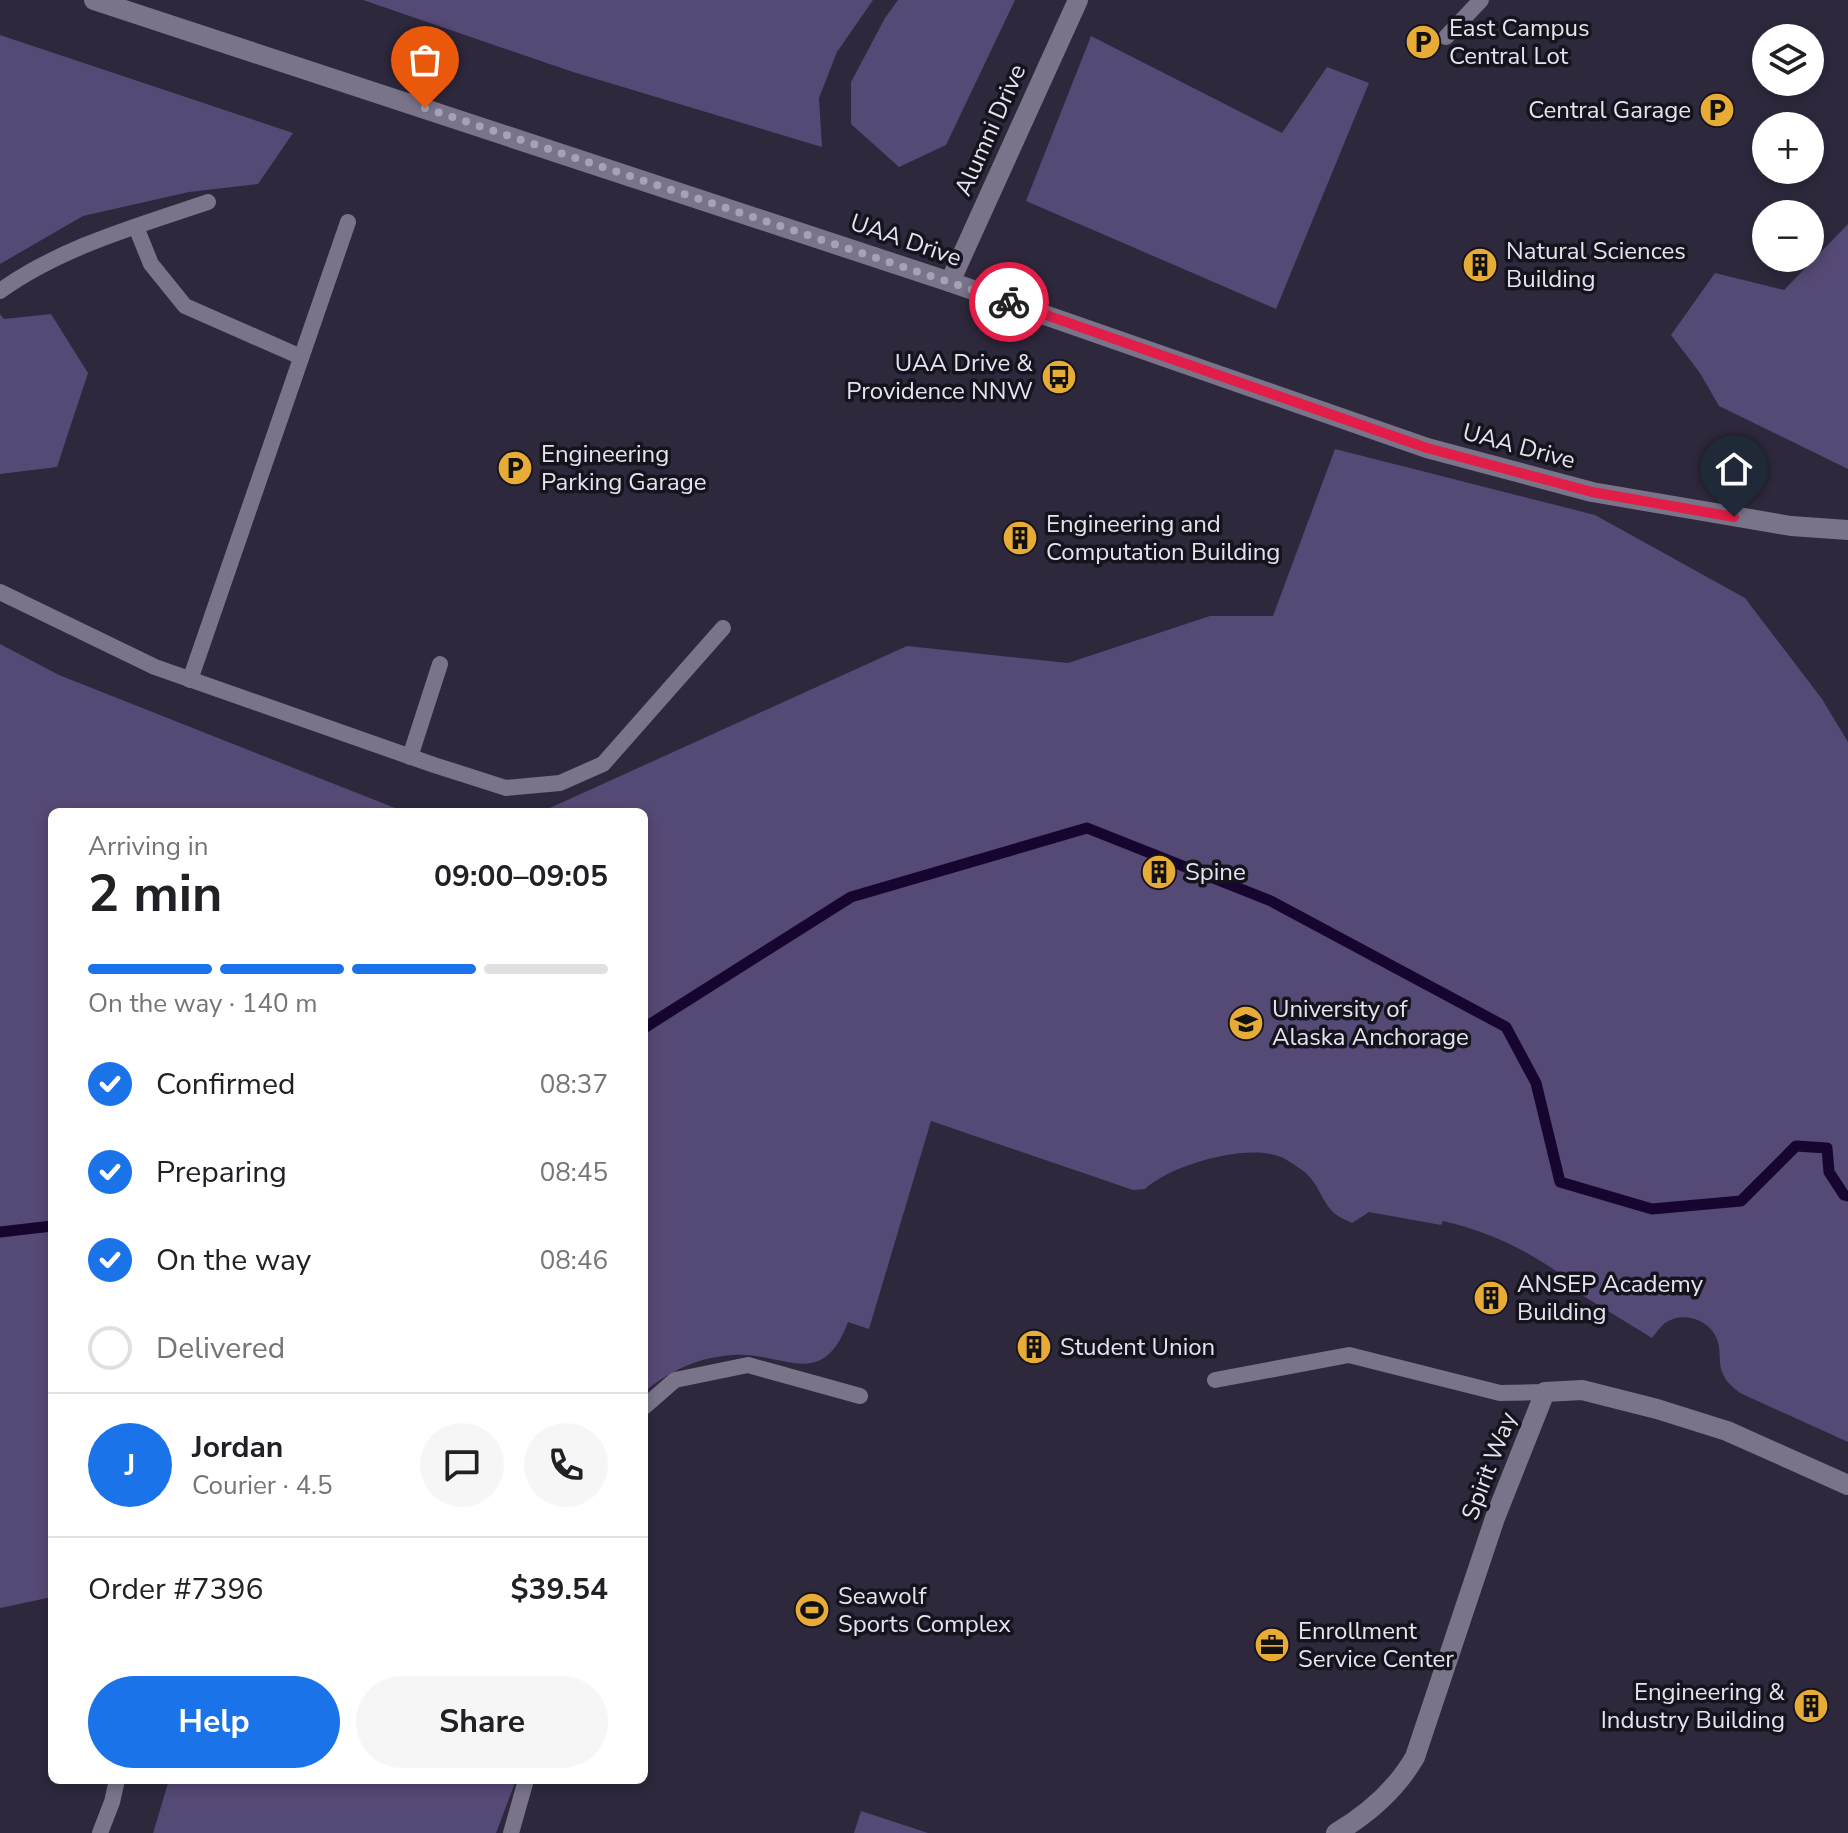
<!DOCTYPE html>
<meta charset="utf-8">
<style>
body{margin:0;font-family:"Nunito Sans",sans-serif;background:#f6f6f6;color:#202124;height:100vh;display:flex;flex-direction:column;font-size:30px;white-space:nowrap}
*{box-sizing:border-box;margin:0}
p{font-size:26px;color:#757577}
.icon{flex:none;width:44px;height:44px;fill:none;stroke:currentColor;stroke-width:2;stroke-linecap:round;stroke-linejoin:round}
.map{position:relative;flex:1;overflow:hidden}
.drawer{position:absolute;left:48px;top:808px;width:600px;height:976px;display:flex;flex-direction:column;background:#fff;border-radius:12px;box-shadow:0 4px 12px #0003}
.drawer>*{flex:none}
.tools{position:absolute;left:1752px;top:24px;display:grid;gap:16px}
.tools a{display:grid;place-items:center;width:72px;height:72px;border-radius:50%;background:#fff;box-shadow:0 4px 12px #0003;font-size:40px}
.pin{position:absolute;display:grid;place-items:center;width:68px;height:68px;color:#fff;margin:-82px -34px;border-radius:50% 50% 50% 0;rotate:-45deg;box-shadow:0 0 8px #0007}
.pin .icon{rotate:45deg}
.courier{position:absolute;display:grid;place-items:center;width:80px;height:80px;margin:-40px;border:6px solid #e11d48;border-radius:50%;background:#fff;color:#222;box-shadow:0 2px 10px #0007}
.summary em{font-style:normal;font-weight:700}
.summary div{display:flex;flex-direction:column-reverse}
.summary{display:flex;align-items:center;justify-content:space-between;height:136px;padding:0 40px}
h1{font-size:52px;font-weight:700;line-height:60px}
.bar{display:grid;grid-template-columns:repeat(4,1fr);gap:12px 8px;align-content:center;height:96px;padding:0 40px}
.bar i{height:10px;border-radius:6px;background:#e0e0e0}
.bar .on{background:#1a73e8}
.bar p{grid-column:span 4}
.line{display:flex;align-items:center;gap:20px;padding:0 40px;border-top:2px solid #e0e0e0}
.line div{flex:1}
.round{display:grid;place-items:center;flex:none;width:84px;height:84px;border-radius:42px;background:#f6f6f6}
ol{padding:0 40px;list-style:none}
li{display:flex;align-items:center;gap:24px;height:88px}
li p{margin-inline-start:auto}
li .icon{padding:8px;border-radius:50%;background:#1a73e8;color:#fff;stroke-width:4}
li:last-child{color:#757577}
li i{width:44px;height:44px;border:4px solid #e0e0e0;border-radius:50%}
.button{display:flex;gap:16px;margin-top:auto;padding:16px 40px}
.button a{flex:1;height:92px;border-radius:48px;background:#1a73e8;color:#fff;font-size:32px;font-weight:700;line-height:92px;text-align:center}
.button a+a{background:#f6f6f6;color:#202124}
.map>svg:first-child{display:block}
.green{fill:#554975}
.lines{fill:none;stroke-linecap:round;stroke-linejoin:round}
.stream{stroke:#16062f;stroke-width:11}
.lane{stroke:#79748a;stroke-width:16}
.street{stroke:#79748a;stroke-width:20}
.done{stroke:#a5a2b1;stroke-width:8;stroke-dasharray:0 14.4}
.route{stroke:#e11d48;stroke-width:10}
.labels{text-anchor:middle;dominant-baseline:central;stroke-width:7;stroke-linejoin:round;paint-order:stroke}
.poi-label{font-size:24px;fill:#e5e3f0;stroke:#15131c;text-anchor:start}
.street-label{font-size:24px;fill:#e5e3f0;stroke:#15131c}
</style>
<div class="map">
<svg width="1848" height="1833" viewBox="0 0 1848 1833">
<rect width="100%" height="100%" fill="#2d283c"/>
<g class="green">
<path d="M363,0H873L837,52L819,98L822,147L573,72Z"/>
<path d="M898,0H1015L946,145L899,167L851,124V82L885,18Z"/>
<path d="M0,35L293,133L258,184L189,192L83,216L0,264Z"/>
<path d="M1091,36L1282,133L1327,67L1369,83L1276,309L1026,201Z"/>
<path d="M1848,224V469L1719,406L1700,373L1671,335L1715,273L1784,290Z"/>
<path d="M0,314L4,319L51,314L88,373L57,467L0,474Z"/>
<path d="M1335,449L1595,515L1745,598L1822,699L1848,742V1442L1740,1393C1733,1387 1726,1382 1723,1374C1718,1364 1721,1352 1718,1342C1712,1320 1683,1310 1665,1323C1660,1327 1656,1333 1652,1338L1559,1281L1562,1275C1525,1249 1487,1231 1443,1221L1441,1225L1369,1212L1352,1223C1346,1220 1336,1216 1331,1210C1320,1197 1318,1182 1302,1170C1296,1166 1288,1160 1281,1157C1247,1143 1171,1165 1145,1189L1133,1190L931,1121L869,1329L848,1322C822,1392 785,1352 734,1355C699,1357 671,1370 644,1392V812H541L907,646L1068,663L1210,616H1273Z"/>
<path d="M0,644L59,675L405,812H52V1597L0,1608Z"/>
<path d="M169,1780H516L496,1833H153Z"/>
<path d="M861,1811L928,1833H854Z"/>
</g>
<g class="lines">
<g class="stream">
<path d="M644,1028L851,897L1087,828L1271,901L1506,1027L1536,1083L1560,1182L1652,1209L1741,1201L1796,1146L1827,1148L1829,1172L1844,1195L1848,1196"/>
<path d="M0,1232L52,1226"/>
</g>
<g class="lane">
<path d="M1446,37L1481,0"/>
<path d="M136,227L151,264L185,306L301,357"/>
<path d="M0,291C61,247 138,226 208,202"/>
<path d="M0,592L155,667L434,765L506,788L560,783L603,764L723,628"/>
<path d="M190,680L348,222"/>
<path d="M410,757L440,664"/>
<path d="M1215,1380L1349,1355L1500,1393L1545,1392"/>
<path d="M644,1407L675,1380L748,1365L860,1396"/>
<path d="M100,1833L112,1802L117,1780"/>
<path d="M511,1833L526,1780"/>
</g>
<g class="street">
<path d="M94,0L950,282L1427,448L1592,492L1791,526L1848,530"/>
<path d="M950,282L1078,0"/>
<path d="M1336,1833C1368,1814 1396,1790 1415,1757L1495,1518L1545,1392L1582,1390L1657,1409L1727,1431L1848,1485"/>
</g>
</g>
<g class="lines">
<path class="done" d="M425,108L1009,302"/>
<path class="route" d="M1009,302L1427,448L1592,492L1734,517"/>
</g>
<defs>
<symbol id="parking-disc" viewBox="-11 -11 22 22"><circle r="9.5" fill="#e7ac36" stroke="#15131c"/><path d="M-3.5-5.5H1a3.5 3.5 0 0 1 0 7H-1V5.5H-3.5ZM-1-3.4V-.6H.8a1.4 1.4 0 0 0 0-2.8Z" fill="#111"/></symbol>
<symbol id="building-disc" viewBox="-11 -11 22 22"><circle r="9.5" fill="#e7ac36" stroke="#15131c"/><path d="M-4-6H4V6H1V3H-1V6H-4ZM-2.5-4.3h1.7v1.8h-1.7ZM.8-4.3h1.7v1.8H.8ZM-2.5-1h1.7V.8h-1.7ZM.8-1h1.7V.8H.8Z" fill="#111"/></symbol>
<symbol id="bus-disc" viewBox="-11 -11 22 22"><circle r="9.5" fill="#e7ac36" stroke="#15131c"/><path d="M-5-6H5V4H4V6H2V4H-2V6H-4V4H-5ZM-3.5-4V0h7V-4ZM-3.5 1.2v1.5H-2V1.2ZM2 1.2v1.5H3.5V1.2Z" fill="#111"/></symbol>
<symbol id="university-disc" viewBox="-11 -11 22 22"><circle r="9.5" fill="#e7ac36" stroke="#15131c"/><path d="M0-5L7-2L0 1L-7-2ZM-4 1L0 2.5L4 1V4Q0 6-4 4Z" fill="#111"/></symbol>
<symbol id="stadium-disc" viewBox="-11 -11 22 22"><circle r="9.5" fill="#e7ac36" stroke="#15131c"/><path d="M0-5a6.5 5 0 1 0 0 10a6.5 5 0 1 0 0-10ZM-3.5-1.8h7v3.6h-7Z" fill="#111"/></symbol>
<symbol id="office-disc" viewBox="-11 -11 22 22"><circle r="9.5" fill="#e7ac36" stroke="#15131c"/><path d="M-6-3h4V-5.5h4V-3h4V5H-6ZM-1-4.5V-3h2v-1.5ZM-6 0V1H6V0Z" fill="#111"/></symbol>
</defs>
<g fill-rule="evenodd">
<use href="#parking-disc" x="1403" y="22" width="40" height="40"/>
<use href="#parking-disc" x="1697" y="90" width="40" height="40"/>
<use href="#building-disc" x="1460" y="245" width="40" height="40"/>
<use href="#bus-disc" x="1039" y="357" width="40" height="40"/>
<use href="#parking-disc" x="495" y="448" width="40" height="40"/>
<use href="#building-disc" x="1000" y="518" width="40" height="40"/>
<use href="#building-disc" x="1139" y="852" width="40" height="40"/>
<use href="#university-disc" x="1226" y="1003" width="40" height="40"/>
<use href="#building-disc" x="1471" y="1278" width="40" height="40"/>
<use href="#building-disc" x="1014" y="1327" width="40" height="40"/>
<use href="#stadium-disc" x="792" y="1590" width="40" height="40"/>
<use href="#office-disc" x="1252" y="1625" width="40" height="40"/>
<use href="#building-disc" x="1791" y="1686" width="40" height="40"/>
</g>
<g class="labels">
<g class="poi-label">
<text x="1449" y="28">East Campus<tspan x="1449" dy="28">Central Lot</tspan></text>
<text x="1691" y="110" text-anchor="end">Central Garage</text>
<text x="1506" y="251">Natural Sciences<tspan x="1506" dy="28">Building</tspan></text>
<text x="1033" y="363" text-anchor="end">UAA Drive &amp;<tspan x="1033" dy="28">Providence NNW</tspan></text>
<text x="541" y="454">Engineering<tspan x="541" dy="28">Parking Garage</tspan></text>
<text x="1046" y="524">Engineering and<tspan x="1046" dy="28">Computation Building</tspan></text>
<text x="1185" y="872">Spine</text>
<text x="1272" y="1009">University of<tspan x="1272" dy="28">Alaska Anchorage</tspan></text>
<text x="1517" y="1284">ANSEP Academy<tspan x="1517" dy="28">Building</tspan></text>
<text x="1060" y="1347">Student Union</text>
<text x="838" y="1596">Seawolf<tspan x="838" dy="28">Sports Complex</tspan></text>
<text x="1298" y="1631">Enrollment<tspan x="1298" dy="28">Service Center</tspan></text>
<text x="1785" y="1692" text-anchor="end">Engineering &amp;<tspan x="1785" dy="28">Industry Building</tspan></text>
</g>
<g class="street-label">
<text transform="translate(990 130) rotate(-66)">Alumni Drive</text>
<text transform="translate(906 240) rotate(19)">UAA Drive</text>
<text transform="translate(1519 446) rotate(15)">UAA Drive</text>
<text transform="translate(1489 1466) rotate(-69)">Spirit Way</text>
</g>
</g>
</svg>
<div class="tools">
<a><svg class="icon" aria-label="layers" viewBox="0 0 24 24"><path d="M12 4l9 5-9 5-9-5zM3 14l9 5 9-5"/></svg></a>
<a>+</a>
<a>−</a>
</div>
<div class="pin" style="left:425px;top:108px;background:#ea580c"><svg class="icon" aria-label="bag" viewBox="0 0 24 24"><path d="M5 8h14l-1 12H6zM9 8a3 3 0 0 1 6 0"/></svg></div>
<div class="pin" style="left:1734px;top:517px;background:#1f2937"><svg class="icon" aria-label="home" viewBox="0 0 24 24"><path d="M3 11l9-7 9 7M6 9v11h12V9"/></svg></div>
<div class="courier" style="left:1009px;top:302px"><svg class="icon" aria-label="bike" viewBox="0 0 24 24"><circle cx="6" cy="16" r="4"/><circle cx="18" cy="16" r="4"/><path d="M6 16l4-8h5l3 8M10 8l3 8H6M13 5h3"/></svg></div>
<section class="drawer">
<div class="summary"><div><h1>2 min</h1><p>Arriving in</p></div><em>09:00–09:05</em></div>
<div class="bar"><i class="on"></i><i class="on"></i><i class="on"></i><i></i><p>On the way · 140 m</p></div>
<ol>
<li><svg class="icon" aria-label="check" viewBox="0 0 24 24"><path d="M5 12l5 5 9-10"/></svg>Confirmed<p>08:37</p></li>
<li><svg class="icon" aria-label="check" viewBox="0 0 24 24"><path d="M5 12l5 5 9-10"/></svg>Preparing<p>08:45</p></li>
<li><svg class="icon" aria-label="check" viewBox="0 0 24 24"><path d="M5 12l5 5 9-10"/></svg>On the way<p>08:46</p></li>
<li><i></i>Delivered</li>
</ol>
<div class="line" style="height:144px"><b class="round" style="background:#1a73e8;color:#fff">J</b><div><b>Jordan</b><p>Courier · 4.5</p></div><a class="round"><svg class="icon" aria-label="chat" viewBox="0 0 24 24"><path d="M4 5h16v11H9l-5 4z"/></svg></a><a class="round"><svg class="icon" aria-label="phone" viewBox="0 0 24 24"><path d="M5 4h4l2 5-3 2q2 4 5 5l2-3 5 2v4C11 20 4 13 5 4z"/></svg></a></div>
<div class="line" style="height:104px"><div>Order #7396</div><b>$39.54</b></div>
<div class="button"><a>Help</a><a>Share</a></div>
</section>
</div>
